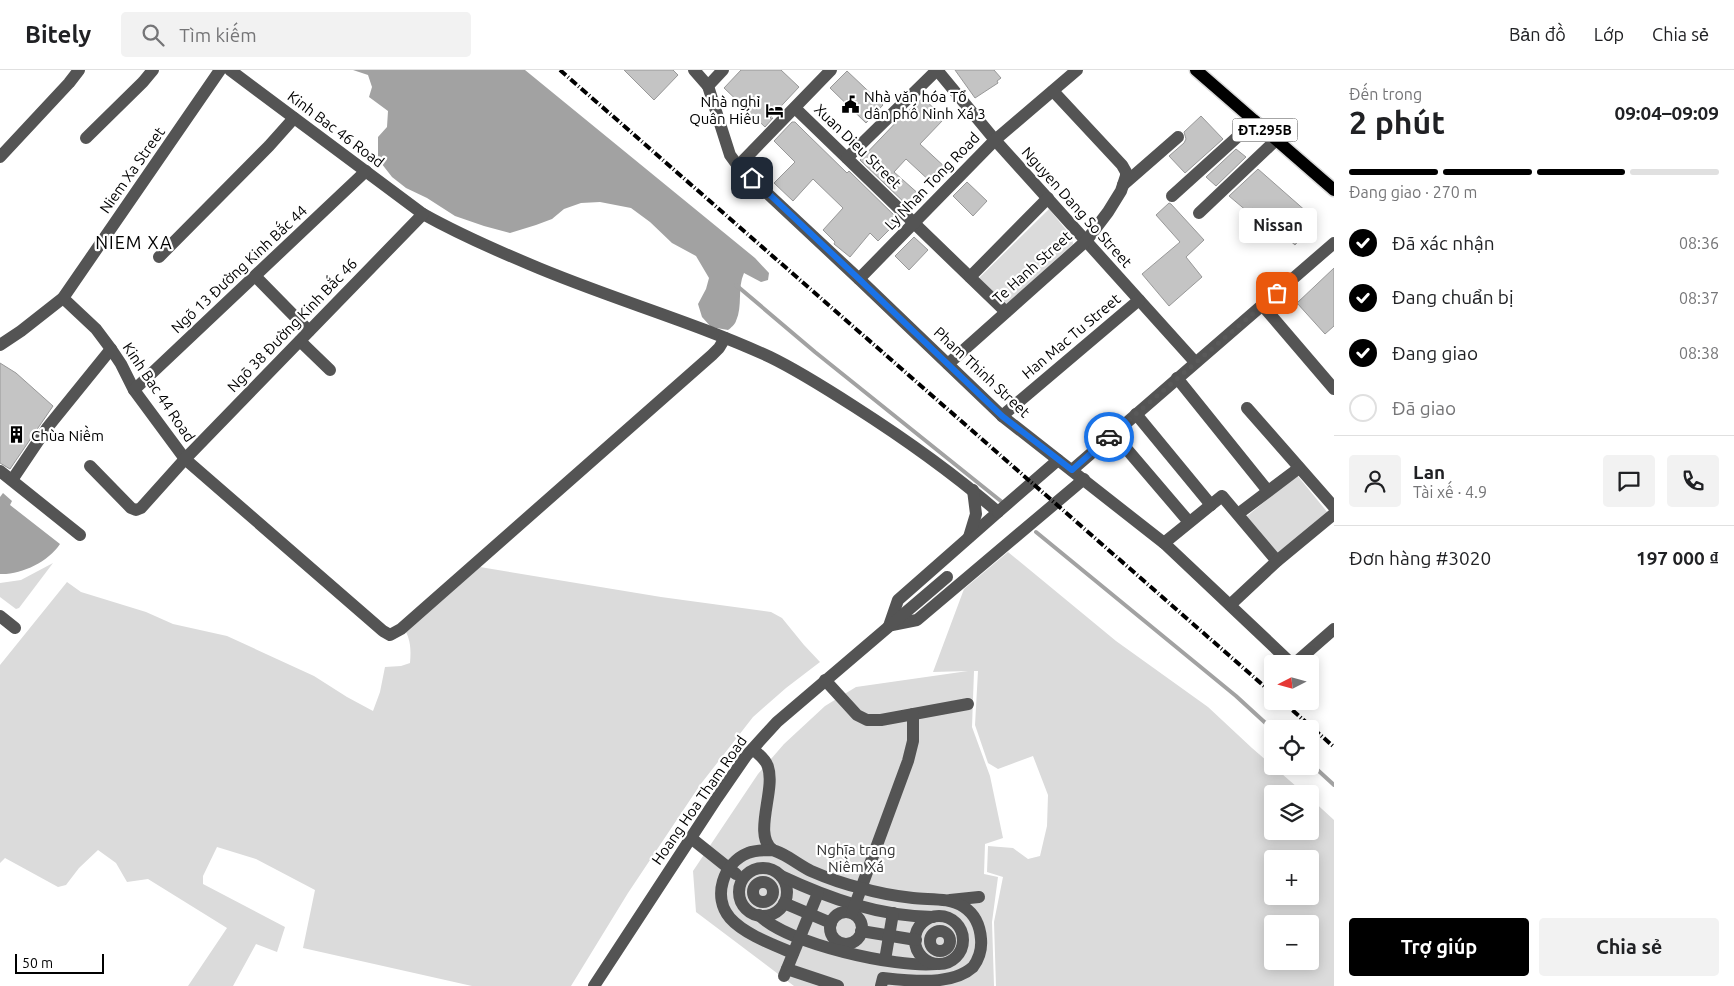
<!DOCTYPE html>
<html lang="vi">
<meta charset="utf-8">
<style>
body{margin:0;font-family:Ubuntu,sans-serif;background:#f2f2f2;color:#202124;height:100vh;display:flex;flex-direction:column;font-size:19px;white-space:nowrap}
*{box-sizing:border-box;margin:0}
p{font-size:16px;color:#757577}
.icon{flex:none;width:28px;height:28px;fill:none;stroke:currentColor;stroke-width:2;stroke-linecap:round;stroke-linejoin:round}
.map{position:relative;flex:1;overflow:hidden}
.panel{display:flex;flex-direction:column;background:#fff;width:400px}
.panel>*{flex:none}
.needle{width:32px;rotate:264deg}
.tools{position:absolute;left:1264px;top:585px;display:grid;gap:10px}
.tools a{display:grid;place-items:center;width:55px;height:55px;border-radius:5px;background:#fff;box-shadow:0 2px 12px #0003;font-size:25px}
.scale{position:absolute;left:15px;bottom:12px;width:89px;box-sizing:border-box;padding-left:5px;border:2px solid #000;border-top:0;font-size:14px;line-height:18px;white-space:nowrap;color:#000;-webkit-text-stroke:4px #fff;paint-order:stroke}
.pin{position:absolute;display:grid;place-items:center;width:42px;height:42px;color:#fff;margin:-21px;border-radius:10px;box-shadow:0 2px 8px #0006}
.courier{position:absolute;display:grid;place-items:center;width:50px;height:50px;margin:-25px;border:4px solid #1a73e8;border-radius:50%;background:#fff;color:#222;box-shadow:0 1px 6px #0007}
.bubble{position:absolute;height:35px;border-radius:5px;background:#fff;box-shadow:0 2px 12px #0003;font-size:16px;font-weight:600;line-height:35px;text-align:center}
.summary em{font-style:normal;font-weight:600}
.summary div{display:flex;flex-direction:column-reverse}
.summary{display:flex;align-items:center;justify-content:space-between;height:85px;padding:0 15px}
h1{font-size:32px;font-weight:600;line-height:38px}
.bar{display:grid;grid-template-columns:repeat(4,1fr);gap:8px 5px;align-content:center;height:60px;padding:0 15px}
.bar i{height:6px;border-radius:4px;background:#e0e0e0}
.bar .active{background:#000}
.bar p{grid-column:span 4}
.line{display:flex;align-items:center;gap:12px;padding:0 15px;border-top:1px solid #e0e0e0}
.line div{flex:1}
.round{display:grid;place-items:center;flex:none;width:52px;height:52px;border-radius:5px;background:#f2f2f2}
ol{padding:0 15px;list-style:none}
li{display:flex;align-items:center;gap:15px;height:55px}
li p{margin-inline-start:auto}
li .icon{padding:5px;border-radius:50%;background:#000;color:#fff;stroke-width:4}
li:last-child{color:#757577}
li i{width:28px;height:28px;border:2px solid #e0e0e0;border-radius:50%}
.cta{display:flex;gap:10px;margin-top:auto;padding:10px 15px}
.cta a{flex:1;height:58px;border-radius:5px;background:#000;color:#fff;font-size:20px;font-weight:600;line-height:58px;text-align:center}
.cta a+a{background:#f2f2f2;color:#202124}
header{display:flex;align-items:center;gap:30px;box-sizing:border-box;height:70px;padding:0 25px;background:#fff;border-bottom:1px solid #e0e0e0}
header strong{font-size:24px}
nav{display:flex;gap:28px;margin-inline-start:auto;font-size:18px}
.search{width:350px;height:45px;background:#f2f2f2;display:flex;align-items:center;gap:12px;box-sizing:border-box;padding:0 18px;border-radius:5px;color:#757577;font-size:19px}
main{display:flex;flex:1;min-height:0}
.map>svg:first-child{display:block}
.green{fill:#dbdbdb;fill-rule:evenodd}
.water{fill:#a2a2a2}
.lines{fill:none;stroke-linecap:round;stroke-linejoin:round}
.stream{stroke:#a2a2a2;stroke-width:4}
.building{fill:#c4c4c4;stroke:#989898}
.major-casing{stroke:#dbdbdb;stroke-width:15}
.minor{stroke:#545454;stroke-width:12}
.major{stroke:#000;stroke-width:12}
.rail{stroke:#000;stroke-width:4;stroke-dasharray:8 2.5 1 2.5;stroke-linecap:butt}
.done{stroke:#595959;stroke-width:5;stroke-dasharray:0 9}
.route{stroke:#1a73e8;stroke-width:6}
.labels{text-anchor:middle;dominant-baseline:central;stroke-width:4.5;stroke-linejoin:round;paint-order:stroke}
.shield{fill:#fff;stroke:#4c4c4c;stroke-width:1}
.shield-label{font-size:14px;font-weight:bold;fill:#000}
.poi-label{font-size:15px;fill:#000;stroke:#fff;text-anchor:start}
.street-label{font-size:15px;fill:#000;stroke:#fff}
.park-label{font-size:15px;fill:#323232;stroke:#fff}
.quarter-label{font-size:18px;letter-spacing:1px;fill:#000;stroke:#fff}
</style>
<header>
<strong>Bitely</strong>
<div class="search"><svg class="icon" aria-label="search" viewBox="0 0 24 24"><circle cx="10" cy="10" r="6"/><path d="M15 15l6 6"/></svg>Tìm kiếm</div>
<nav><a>Bản đồ</a><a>Lớp</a><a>Chia sẻ</a></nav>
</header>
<main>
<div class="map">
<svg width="1334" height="916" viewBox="0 0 1334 916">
<rect width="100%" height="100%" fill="#fff"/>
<g class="green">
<path d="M1049,139L1072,167L1073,174L1006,235L979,208Z"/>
<path d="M1297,405L1328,443L1276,484L1246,447Z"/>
<path d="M1008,482L1116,571L1208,637L1252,678L1305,724H1272V761H1310V728L1334,750V916H996L994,852L1003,807L987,802L988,776L1013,778L1028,789L1040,786L1047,756L1048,725L1033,686L998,699L988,693L975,655L978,601H974L972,657L990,706L1003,768L985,774L984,804L998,807L992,852L994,916H794L696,842L693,801L758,704L784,674L825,636L856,617L968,601L933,602L964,519ZM1272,789H1310V826H1272ZM1272,854H1310V891H1272Z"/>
<path d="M53,493L19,538L16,539L0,527V513L21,510Z"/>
<path d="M480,497L661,527L771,542L782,548L804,575L820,592L786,618L753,647L700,715L628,823L571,916H472L303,878L315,820L256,789L217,777L203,806V814L285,857L277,882L256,874L233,916H188L227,858L148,809L127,812L116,793L98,780L79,798L66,815L58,817L5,788L0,793V595L67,512L81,522L146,542L173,554L227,566L314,606L347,627L373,641L380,622L385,597L401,596L410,593C411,581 411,571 405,560Z"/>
</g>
<g class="water">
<path d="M353,0H525L755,188L769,203L768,210L761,212L744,203C737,218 743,236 736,251C735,254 731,258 728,260L711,257L702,247L698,234L706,219L709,208L696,186L672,173L650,152L631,138L600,132L581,133L564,139L552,149L536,155L510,163L484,156L455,146L427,128L406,118L392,107L378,89V67L387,57L388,41L369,27L372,17L368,5Z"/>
<path d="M3,423L12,431L10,435L60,474C48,492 21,505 0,504V427Z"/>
</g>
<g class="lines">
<g class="stream">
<path d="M736,215L815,282L1002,432"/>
<path d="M1036,462L1236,626L1272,659"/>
<path d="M1310,693L1334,715"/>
</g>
</g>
<g class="building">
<path d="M624,0H673L678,5L654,30Z"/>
<path d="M741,0H781L799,17L770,48H773L765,57L724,18Z"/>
<path d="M955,0H994L1001,8L997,11L998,13L975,28Z"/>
<path d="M847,1L883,35L866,53L830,18Z"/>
<path d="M923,28L943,47L942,49L943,50L920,74L947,99L933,114L906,89L894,102L921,126L910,138L860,90L903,45Z"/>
<path d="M1201,46L1223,69L1185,103L1169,86L1184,73L1186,69L1184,62Z"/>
<path d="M792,52H795L806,63L847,103L849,101L899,150L878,171L870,163L850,187L834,174L835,172L823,160L843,138L813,109L793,131L774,113L795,92L774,71Z"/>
<path d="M1236,79L1246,87L1216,116L1206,107Z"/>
<path d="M1258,99L1316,150L1295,175L1252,138L1248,142L1229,126Z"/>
<path d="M967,112L987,131L973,146L953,126Z"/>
<path d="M1169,133L1171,134L1204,170L1186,187L1202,207L1169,236L1142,204L1180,172L1156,145Z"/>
<path d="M914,167L928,180L909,200L895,186Z"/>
<path d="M1334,198V256L1325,264L1297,233Z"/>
<path d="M0,293L16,303L53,336L10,399L0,393Z"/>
</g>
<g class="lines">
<defs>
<path id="major" d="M1196,0L1334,120"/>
</defs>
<use href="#major" class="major-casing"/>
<g class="minor">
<path d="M230,0L423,144C457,163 493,179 529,194C608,228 692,251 770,287C799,301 827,319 855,337C905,369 953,403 998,442L898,530L889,556"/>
<path d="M694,0L708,16L730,85L738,96L859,209L1002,346L1164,473L1292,594"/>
<path d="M937,0L995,70L1195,292"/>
<path d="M708,16L723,0"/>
<path d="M795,38L1006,242"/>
<path d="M86,68L143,12L153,0"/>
<path d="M0,87L69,13L79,0"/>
<path d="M847,88L937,0"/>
<path d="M738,96L831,0"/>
<path d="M1123,115L1178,67"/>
<path d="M1172,126L1255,51"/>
<path d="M1199,143L1276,70"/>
<path d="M159,187L269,76L294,48"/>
<path d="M255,206L309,261"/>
<path d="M970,207L1048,128"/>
<path d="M859,209L995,70L1077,0"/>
<path d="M63,228L96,259L111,279L121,294L134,320L185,389L383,561L390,565L401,559L712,285L719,278L725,268"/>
<path d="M1263,236L1334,319"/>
<path d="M300,271L330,300"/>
<path d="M0,275L21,261L63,228L220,0"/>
<path d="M948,294L1086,171L1108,142L1121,121L1126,106V102L1122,95L1053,21"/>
<path d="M1177,308L1268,421"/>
<path d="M134,320L366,101"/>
<path d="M1247,338L1334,437"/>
<path d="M1136,344L1211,435"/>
<path d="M1002,346L1139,230"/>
<path d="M1113,363L1189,452"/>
<path d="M90,396L131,438L136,440L141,438L185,389L423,144"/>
<path d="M1072,400L1334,173"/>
<path d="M0,401L80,465"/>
<path d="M12,410L47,358L111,279"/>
<path d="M998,442L1058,390"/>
<path d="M1238,444L1299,398"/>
<path d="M969,467L976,444L973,420"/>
<path d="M1164,473L1222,426L1277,491"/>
<path d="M1230,535L1277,491L1334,444"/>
<path d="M0,546L15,558"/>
<path d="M892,555L917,550L1084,409"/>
<path d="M1294,594L1334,559"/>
<path d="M825,610L857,645L867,650H881L968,634"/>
<path d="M753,679C758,684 766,689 768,697C776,720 752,766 773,780"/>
<path d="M691,768L736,804"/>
<circle cx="763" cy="822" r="24"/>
<path d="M781,806C830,829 879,846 933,847"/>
<circle cx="763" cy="822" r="10"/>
<path d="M950,830L979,827"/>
<path d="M784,833L831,853"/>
<circle cx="846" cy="858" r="16"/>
<path d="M852,843L908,691L913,671V644"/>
<path d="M759,845C788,874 896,898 936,894"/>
<circle cx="939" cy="870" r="24"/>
<circle cx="940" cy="871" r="10"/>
<path d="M861,861L916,870"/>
<path d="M793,883C774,875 744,864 730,848C712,827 723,793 748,783C755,780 764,780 771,780C782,781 800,796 811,801C827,808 844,814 861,818C878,823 895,826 913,828C930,830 949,827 964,837C976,845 980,856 981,869C982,880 979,889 973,897C952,916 911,911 883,908L881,916"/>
<path d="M885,890L893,843"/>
<path d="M787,899L838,916"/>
<path d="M784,906L818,823"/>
<path d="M594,916L717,728L746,686L777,652L947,507"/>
</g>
<use href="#major" class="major"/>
<g class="rail">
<path d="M560,0L1272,623"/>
<path d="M1282,631L1334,677"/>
</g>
</g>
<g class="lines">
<path class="done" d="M1109,367L1277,223"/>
<path class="route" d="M752,108L859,209L1002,346L1072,400L1109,367"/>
</g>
<defs>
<symbol id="civic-bare" viewBox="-9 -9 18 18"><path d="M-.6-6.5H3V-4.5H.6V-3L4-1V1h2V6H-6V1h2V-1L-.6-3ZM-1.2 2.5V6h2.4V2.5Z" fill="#000" stroke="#fff" stroke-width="2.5" paint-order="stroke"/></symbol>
<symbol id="hotel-bare" viewBox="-9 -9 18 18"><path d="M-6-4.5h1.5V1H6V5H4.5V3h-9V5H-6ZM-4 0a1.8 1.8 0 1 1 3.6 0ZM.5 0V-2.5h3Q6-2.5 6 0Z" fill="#000" stroke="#fff" stroke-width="2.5" paint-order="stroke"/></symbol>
<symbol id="building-bare" viewBox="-9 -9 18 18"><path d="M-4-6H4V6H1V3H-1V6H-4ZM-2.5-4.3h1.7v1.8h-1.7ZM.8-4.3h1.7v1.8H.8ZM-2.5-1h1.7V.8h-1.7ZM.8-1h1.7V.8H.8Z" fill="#000" stroke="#fff" stroke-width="2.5" paint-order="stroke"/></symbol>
</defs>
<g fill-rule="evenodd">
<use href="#civic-bare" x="838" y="22" width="25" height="25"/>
<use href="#hotel-bare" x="762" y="28" width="25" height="25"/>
<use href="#building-bare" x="4" y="352" width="25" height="25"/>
</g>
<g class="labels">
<rect class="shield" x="1232.5" y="48.5" width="65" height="23" rx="4"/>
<g class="shield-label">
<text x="1265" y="60">ĐT.295B</text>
</g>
<g class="poi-label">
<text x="864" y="26">Nhà văn hóa Tổ<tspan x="864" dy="17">dân phố Ninh Xá 3</tspan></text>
<text x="760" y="31" text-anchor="end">Nhà nghỉ<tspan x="760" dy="17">Quân Hiếu</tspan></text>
<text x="31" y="365">Chùa Niềm</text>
</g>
<g class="street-label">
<text transform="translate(336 59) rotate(37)">Kinh Bac 46 Road</text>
<text transform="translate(858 76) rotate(44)">Xuan Dieu Street</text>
<text transform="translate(132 100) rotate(-55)">Niem Xa Street</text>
<text transform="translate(932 111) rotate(-46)">Ly Nhan Tong Road</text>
<text transform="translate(1077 137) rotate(48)">Nguyen Dang So Street</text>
<text transform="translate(1032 197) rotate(-42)">Te Hanh Street</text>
<text transform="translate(239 199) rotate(-43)">Ngõ 13 Đường Kinh Bắc 44</text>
<text transform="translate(292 255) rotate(-46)">Ngõ 38 Đường Kinh Bắc 46</text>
<text transform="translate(1071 266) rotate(-40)">Han Mac Tu Street</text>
<text transform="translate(982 302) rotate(43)">Pham Thinh Street</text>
<text transform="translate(159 322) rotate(56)">Kinh Bac 44 Road</text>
<text transform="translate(699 730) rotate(-55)">Hoang Hoa Tham Road</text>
</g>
<g class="park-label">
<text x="856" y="779">Nghĩa trang<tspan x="856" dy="17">Niềm Xá</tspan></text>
</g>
<g class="quarter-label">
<text x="134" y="172">NIEM XA</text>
</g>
</g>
</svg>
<div class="tools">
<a><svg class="needle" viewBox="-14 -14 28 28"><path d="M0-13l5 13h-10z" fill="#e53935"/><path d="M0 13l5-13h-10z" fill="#757577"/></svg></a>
<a><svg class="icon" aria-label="locate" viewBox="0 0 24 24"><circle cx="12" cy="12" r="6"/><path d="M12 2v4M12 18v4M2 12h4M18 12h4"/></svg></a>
<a><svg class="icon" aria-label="layers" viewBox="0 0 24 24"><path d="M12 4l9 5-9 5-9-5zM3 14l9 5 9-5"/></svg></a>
<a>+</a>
<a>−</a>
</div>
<div class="scale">50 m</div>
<div class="pin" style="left:1277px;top:223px;background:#ea580c"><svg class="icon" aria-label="bag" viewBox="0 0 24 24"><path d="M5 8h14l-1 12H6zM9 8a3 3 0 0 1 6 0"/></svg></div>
<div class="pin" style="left:752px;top:108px;background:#1f2937"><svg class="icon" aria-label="home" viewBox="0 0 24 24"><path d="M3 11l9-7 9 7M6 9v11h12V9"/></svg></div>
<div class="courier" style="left:1109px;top:367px"><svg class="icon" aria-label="car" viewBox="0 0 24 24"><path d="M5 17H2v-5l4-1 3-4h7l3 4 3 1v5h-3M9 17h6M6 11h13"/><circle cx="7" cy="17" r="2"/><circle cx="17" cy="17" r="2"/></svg></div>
<div class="bubble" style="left:1239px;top:138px;width:78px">Nissan</div>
</div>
<section class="panel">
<div class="summary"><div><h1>2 phút</h1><p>Đến trong</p></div><em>09:04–09:09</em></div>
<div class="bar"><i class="active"></i><i class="active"></i><i class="active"></i><i></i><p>Đang giao · 270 m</p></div>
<ol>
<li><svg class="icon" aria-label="check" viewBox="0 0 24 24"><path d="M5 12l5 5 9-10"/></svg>Đã xác nhận<p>08:36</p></li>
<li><svg class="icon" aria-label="check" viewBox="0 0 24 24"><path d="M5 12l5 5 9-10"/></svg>Đang chuẩn bị<p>08:37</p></li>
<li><svg class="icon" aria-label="check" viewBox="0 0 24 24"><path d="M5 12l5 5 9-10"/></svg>Đang giao<p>08:38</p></li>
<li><i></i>Đã giao</li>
</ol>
<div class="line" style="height:90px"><a class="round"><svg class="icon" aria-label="person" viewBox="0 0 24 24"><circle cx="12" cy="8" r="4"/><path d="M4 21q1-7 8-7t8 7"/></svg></a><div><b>Lan</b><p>Tài xế · 4.9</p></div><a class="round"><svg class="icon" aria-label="chat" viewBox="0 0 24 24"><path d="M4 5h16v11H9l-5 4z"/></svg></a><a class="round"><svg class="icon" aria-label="phone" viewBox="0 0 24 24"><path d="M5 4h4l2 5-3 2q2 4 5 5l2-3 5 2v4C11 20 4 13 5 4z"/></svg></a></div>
<div class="line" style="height:65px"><div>Đơn hàng #3020</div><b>197 000 ₫</b></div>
<div class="cta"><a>Trợ giúp</a><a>Chia sẻ</a></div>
</section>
</main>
